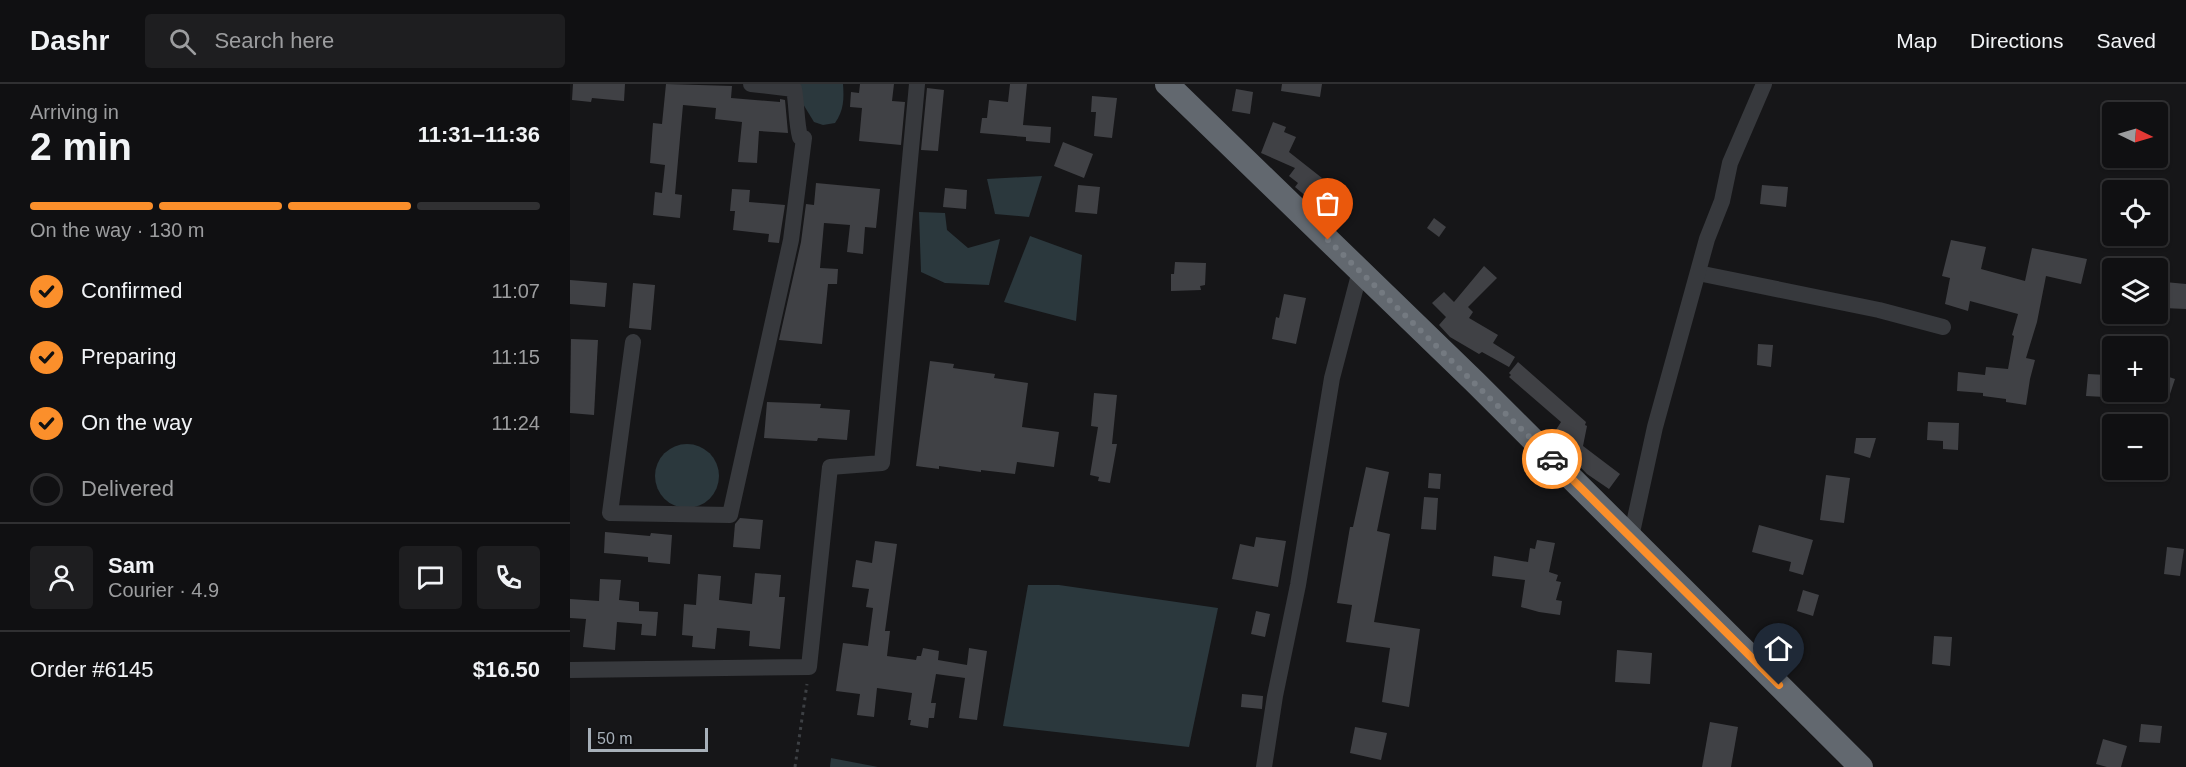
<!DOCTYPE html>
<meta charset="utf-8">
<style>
body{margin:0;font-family:Arial,sans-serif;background:#1e1e20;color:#f1f3f6;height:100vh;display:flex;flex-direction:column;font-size:22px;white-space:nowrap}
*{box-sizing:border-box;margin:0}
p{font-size:20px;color:#9c9d9f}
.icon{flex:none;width:33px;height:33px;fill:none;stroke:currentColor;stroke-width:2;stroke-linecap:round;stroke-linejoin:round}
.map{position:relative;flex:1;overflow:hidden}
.panel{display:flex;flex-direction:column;background:#101012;width:570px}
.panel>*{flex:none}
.needle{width:39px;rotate:95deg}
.fabs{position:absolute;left:1532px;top:18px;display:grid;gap:12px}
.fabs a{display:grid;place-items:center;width:66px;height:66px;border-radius:6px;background:#101012;box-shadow:0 2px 4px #0004,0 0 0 2px #303032;font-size:30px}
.scale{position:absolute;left:18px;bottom:15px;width:120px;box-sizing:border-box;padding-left:6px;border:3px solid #a7b0b9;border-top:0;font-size:16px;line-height:21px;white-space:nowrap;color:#a7b0b9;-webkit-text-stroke:4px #111113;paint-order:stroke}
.pin{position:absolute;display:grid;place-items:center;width:51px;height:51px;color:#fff;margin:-62px -26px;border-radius:50% 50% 50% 0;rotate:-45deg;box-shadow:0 0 6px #0007}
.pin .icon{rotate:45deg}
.courier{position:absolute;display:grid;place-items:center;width:60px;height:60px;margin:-30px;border:4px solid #fb8f2b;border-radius:50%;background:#fff;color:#222;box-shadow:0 2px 8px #0007}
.headline em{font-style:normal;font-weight:700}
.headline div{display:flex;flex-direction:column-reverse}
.headline{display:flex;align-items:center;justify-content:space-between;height:102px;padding:0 30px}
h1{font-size:39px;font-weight:700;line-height:45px}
.bar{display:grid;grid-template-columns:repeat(4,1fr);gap:9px 6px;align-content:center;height:72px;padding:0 30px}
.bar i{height:8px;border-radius:4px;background:#303032}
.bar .on{background:#fb8f2b}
.bar p{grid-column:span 4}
.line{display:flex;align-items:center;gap:15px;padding:0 30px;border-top:2px solid #303032}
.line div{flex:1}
.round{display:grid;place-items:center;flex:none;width:63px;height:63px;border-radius:6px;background:#1e1e20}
ol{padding:0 30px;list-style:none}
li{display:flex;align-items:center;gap:18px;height:66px}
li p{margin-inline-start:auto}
li .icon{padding:6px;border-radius:50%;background:#fb8f2b;color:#111;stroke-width:4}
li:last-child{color:#9c9d9f}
li i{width:33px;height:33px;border:3px solid #303032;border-radius:50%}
header{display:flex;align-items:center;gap:36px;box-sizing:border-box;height:84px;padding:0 30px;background:#101012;border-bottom:2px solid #303032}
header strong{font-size:28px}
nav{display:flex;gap:33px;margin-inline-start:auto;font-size:21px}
.search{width:420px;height:54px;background:#1e1e20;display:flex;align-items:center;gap:15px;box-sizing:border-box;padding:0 21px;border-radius:6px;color:#9c9d9f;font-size:22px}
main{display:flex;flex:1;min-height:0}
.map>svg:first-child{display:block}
.water{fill:#2b383d}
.building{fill:#404145}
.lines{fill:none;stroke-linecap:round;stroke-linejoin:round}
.path{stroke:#3d4044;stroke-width:3;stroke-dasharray:3 4.5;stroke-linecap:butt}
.minor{stroke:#37393d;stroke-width:16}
.highway{stroke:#62686f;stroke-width:24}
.done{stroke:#747a81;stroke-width:6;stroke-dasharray:0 10.8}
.route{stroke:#fb8f2b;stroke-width:8}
</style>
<header>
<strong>Dashr</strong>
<div class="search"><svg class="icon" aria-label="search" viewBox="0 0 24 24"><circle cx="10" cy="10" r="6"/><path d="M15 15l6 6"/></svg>Search here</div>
<nav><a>Map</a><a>Directions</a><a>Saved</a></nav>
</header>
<main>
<section class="panel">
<div class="headline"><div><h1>2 min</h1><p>Arriving in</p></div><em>11:31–11:36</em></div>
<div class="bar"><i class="on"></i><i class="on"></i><i class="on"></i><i></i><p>On the way · 130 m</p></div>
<ol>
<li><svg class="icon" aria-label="check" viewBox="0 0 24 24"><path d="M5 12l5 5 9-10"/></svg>Confirmed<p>11:07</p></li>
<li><svg class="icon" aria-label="check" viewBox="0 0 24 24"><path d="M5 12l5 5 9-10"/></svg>Preparing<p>11:15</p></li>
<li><svg class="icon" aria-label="check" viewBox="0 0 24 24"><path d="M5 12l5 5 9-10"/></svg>On the way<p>11:24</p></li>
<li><i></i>Delivered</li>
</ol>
<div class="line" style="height:108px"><a class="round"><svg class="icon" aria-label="person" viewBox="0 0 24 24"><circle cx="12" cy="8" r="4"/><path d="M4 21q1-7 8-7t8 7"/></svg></a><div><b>Sam</b><p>Courier · 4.9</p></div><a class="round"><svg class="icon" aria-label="chat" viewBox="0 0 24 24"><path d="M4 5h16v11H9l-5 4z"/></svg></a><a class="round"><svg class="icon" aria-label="phone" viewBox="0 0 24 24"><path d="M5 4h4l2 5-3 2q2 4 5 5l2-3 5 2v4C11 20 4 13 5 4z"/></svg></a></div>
<div class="line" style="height:78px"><div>Order #6145</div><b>$16.50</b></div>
</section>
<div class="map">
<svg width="1616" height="683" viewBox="0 0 1616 683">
<rect width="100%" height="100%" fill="#161618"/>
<g class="water">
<path d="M230,0H273C274,15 274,26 265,39L253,41L244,38L233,20Z"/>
<path d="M472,92L459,133L425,130L417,95Z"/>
<path d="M349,128L375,129L377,146L398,164L430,155L419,201L375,199L351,188Z"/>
<path d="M460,152L512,171L506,237L434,218Z"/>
<circle cx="117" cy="392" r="32"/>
<path d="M458,501H489L648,524L619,663L433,642Z"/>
<path d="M261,674L308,683H260Z"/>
</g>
<g class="building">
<path d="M3,0H55L54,17L22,14L21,18L2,16Z"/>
<path d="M96,0L162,2L161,14L210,18V15L215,16L218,49L189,47L187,79L168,78L172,38L145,35L146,24L113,21L105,110L112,111L110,134L83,131L85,108L92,109L95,81L80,79L83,39L92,40Z"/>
<path d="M290,0H324L322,17L335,18L331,61L289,57L292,24L280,23L281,8L289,9Z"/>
<path d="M440,0H457L453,41L481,43L480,59L456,57V53L410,49L412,34H417L419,16L438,18Z"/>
<path d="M712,0H752L750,13L711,7Z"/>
<path d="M357,4L374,6L368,67L351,66Z"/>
<path d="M666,5L683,8L680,30L662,27Z"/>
<path d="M522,12L547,14L542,54L524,52L526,28H521Z"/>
<path d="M703,38L716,43L714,48L726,53L719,68L752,94L737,113L725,103L728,99L719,92L725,84L691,69Z"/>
<path d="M493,58L523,70L514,94L484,82Z"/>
<path d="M246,99L310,105L306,144L295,143L293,170L277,168L280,141L254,139L250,184L268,185L267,200H258L252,260L209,256L231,158L236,120L244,121Z"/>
<path d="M508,101L530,103L527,130L505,128Z"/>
<path d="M1192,101L1218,103L1216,123L1190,120Z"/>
<path d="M375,104L397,106L396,125L373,123Z"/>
<path d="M162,105L180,106L179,118L215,121L209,159L198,158L199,150L163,146L165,127H160Z"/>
<path d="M864,134L876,143L869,153L857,144Z"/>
<path d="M1381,156L1416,163L1411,185L1455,197L1462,164L1517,175L1511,200L1476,192L1467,238L1456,274L1465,276L1460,295L1456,321L1436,318V315L1413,312V309L1387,307L1388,288L1415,291L1416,283L1438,285L1444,252L1442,251L1448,230L1400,217L1398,227L1375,220L1380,194L1372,192Z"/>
<path d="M605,178L636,179L635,201L630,202L631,206L601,207V190H604Z"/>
<path d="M914,182L927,194L898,223L903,228L899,234L928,251L923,259L945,273L939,283L912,268L909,270L880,253L869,241L876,233L862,219L874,208L884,218Z"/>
<path d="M0,196L37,199L35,223L0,220Z"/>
<path d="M1595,198L1616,200V225L1593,224Z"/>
<path d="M63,199L85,201L81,246L59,244Z"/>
<path d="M714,210L736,214L726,260L702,255L706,233L709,234Z"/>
<path d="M1,255L28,256L24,331L0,329Z"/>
<path d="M1188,260L1203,261L1201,283L1187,281Z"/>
<path d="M360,277L384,280L383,284L425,290L424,294L458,299L452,343L489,348L484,383L447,378L445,390L411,386V388L369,382V385L346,382Z"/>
<path d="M948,278L1016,338L1015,341L1017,342L1013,362L1050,390L1039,405L1017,390L998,370L999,363L982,352L991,338L939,293L941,291L939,289Z"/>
<path d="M1587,289L1605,295L1600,310L1587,305Z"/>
<path d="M1518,290L1537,291L1535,313L1516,312Z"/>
<path d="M524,309L547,311L542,360H547L540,399L528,397L529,393L520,391L528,343L521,342Z"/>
<path d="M197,318L251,320L250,324L280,326L277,356L248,354L247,357L194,354Z"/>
<path d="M1358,338L1389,339L1388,366L1373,365V357L1357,356Z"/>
<path d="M1286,354H1306L1300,374L1284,369Z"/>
<path d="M796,383L819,388L807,447L820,450L804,538L850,545L839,623L812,618L820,564L776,558L782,521L767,519L780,443H783Z"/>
<path d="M859,389L871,390L870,405L858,404Z"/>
<path d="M1256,391L1280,394L1274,439L1250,436Z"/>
<path d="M854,413L868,414L866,446L851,445Z"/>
<path d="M170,434L193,436L190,465L163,463L165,440Z"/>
<path d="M1189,441L1243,456L1233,491L1219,487L1221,478L1182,468Z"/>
<path d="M35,448L80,452L81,449L102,451L100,480L78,478V473L34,469Z"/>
<path d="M686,453L716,457L708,503L662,495L670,460L684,463Z"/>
<path d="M967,456L985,459L979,488L988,491L986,497L991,498L986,516L992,517L990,531L969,528L951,523L955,496L922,492L924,472L958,478L960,464L965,465Z"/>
<path d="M305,457L327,460L315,547H320L317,572L346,576L347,572H351L353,564L369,567L368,576L397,581L399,564L417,567L407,636L389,634L395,594L366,590L361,619H366L364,634H359L358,644L340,641L341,636H338L342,609L307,604L304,633L287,631L290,610L266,607L273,559L298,562L303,524L296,523L299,505L282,503L286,476L302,479Z"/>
<path d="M1597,463L1614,465L1610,492L1594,490Z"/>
<path d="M185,489L211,491L209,513H215L210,565L179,562L180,547L147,544L145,565L122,563L123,552L112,551L114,520L126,521L128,490L151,492L149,516L182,520Z"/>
<path d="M30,495L51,496L49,516L69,518V527L88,528L86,552L71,551L72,540L47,538L45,566L13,563L16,535L0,534V515L29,517Z"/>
<path d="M1233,506L1249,511L1243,532L1227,527Z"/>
<path d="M686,527L700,530L695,553L681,550Z"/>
<path d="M1364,552L1382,553L1380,582L1362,580Z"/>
<path d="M1047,566L1082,569L1080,600L1045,598Z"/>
<path d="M672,610L693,612L692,625L671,623Z"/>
<path d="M1140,638L1168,643L1161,683H1132Z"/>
<path d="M1571,640L1592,642L1590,659L1569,658Z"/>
<path d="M785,643L817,649L811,676L780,669Z"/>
<path d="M1533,655L1557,662L1551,683H1537L1526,680Z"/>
</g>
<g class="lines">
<path class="path" d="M225,683L237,600"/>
<g class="minor">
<path d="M1128,189L1309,226L1373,243"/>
<path d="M63,258L40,429L160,431L221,156L234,54L230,53C226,37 227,21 224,5L181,0"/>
<path d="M1061,453L1085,343L1137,155L1152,117L1160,79L1194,0"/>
<path d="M0,586L239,583L260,383L312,379L347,0"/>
<path d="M694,683L705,612L728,501L762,294L790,187"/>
</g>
<path class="highway" d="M597,0L905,298L1291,683"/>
</g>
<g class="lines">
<path class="done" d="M758,156L982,375"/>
<path class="route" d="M982,375L1209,601"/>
</g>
</svg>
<div class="fabs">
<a><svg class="needle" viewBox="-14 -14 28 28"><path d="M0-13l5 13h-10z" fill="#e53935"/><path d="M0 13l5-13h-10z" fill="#9c9d9f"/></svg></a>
<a><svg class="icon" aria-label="locate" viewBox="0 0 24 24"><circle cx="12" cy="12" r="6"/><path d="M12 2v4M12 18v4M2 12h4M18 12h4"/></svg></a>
<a><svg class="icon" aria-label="layers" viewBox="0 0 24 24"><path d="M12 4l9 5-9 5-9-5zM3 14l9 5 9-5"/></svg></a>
<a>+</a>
<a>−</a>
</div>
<div class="scale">50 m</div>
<div class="pin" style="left:758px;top:156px;background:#ea580c"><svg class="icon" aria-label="bag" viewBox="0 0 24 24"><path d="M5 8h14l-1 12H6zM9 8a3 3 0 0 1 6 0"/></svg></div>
<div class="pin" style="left:1209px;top:601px;background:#1f2937"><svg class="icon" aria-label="home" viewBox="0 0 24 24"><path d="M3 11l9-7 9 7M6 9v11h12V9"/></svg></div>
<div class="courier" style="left:982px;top:375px"><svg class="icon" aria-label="car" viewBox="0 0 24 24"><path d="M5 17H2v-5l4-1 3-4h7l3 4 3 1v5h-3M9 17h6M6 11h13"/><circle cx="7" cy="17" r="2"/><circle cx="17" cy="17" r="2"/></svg></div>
</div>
</main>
